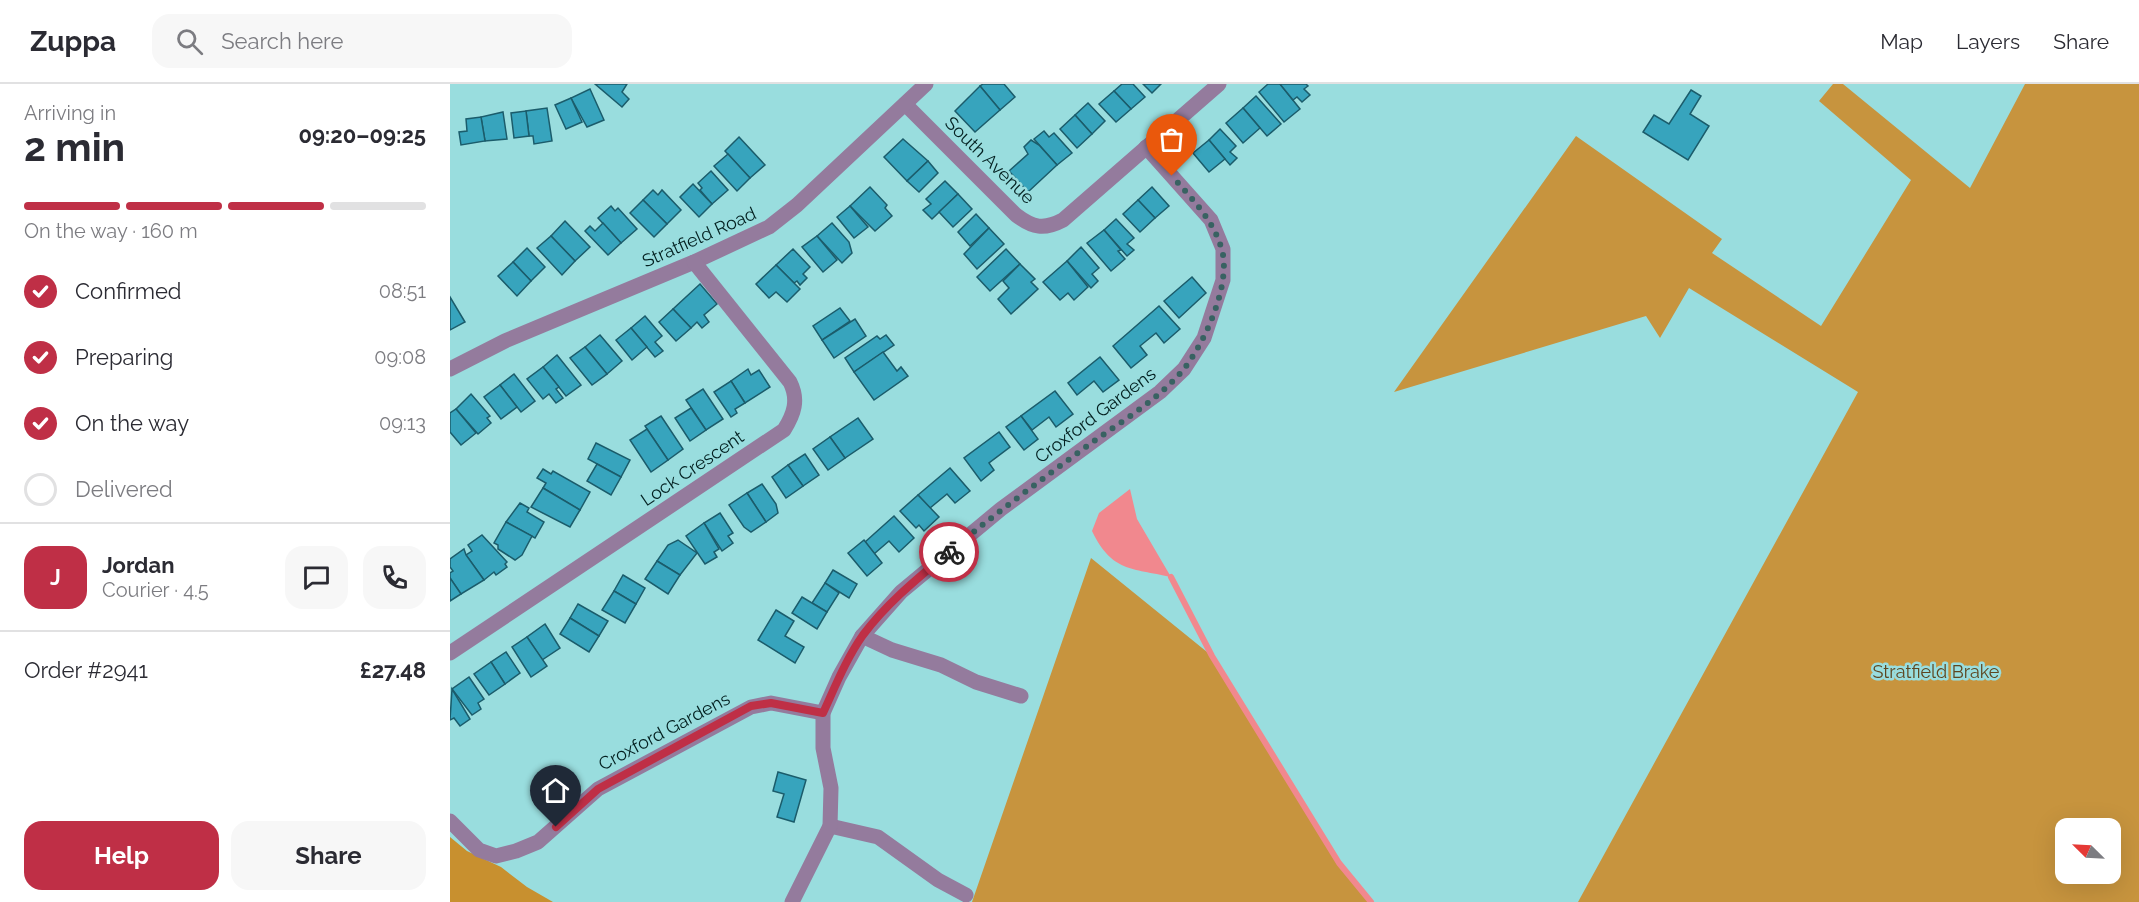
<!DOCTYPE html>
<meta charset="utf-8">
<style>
body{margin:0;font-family:Raleway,sans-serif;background:#f7f7f7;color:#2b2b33;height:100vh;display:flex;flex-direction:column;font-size:22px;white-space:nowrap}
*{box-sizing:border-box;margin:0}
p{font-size:20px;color:#7c7c81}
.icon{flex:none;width:33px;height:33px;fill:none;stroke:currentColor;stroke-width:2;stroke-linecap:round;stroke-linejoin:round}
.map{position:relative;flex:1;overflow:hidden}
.sheet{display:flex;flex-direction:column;background:#fff;width:450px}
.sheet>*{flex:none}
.needle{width:39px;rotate:294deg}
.buttons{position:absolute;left:1605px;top:734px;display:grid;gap:12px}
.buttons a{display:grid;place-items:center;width:66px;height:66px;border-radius:12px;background:#fff;box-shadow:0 6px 24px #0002;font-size:30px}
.pin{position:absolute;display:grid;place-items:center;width:51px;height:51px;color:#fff;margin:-62px -26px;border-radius:50% 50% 50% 0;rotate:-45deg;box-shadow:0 0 6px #0007}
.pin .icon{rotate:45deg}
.courier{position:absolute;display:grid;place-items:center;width:60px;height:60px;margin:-30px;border:4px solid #bf2f46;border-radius:50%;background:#fff;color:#222;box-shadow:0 2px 8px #0007}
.overview em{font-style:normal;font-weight:700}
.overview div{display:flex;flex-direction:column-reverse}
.overview{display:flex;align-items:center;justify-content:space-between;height:102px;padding:0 24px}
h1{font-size:39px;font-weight:700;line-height:45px}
.bar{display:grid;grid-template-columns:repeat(4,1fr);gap:9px 6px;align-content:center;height:72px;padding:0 24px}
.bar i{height:8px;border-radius:4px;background:#e1e1e2}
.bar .active{background:#bf2f46}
.bar p{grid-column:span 4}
.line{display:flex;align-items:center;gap:15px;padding:0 24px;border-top:2px solid #e1e1e2}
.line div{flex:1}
.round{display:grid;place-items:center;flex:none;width:63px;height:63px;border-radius:18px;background:#f7f7f7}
ol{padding:0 24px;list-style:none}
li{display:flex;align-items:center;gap:18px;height:66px}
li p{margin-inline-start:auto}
li .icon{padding:6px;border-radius:50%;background:#bf2f46;color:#fff;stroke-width:4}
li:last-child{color:#7c7c81}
li i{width:33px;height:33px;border:3px solid #e1e1e2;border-radius:50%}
.action{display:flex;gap:12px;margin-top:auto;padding:12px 24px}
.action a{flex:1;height:69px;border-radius:18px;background:#bf2f46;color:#fff;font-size:24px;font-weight:700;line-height:69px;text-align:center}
.action a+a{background:#f7f7f7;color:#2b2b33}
header{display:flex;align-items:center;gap:36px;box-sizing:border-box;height:84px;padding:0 30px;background:#fff;border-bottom:2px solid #e1e1e2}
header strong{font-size:28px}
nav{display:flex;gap:33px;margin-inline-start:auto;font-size:21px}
.search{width:420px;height:54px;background:#f7f7f7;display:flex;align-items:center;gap:15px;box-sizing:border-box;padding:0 21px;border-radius:18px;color:#7c7c81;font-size:22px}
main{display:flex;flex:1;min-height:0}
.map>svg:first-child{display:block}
.green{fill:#c7943e;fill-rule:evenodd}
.forest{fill:#c8902f}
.water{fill:#f1888e}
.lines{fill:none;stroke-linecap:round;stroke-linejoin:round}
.stream{stroke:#f1888e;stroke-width:6}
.building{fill:#37a4bd;stroke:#1b5c6b;stroke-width:1.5}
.minor{stroke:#947b9d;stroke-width:15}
.done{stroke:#386262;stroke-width:6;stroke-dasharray:0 10.8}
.route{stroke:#bf2f46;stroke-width:8}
.labels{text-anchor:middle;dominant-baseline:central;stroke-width:5;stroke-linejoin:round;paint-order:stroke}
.street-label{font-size:18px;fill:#032020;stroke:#99ddde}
.park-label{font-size:18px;fill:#5e4620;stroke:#99ddde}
</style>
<header>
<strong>Zuppa</strong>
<div class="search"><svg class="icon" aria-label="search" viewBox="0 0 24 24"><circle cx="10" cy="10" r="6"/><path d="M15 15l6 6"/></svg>Search here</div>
<nav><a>Map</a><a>Layers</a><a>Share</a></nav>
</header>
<main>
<section class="sheet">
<div class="overview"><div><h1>2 min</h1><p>Arriving in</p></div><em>09:20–09:25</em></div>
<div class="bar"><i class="active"></i><i class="active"></i><i class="active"></i><i></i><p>On the way · 160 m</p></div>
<ol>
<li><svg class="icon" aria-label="check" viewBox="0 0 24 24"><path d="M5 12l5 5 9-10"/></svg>Confirmed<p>08:51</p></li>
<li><svg class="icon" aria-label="check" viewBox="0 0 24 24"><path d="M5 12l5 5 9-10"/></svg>Preparing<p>09:08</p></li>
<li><svg class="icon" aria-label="check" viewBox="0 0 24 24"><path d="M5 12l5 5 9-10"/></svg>On the way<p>09:13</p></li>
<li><i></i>Delivered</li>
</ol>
<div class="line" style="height:108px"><b class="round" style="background:#bf2f46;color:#fff">J</b><div><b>Jordan</b><p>Courier · 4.5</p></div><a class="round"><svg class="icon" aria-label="chat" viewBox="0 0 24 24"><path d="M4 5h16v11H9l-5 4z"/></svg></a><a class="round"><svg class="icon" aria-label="phone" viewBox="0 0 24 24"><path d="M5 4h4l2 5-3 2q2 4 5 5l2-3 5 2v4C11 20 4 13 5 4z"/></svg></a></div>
<div class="line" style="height:78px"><div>Order #2941</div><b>£27.48</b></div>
<div class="action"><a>Help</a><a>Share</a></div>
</section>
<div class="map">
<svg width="1689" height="818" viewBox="0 0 1689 818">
<rect width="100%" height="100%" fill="#99ddde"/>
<g class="green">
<path d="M1383,0H1393L1520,104L1575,0H1689V818H1128L1408,308L1239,204L1210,254L1196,232L944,308L1126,52L1272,155L1262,169L1371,242L1461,96L1369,17ZM1616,744H1660V789H1616Z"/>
<path d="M641,474L762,572L889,779L921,818H522Z"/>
</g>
<path class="forest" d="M0,753L17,767L51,783L77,803L103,818H0Z"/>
<path class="water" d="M680,405L687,435L721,493C681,484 662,488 642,447L649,429Z"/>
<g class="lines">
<path class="stream" d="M721,493L762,572L889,779L921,818"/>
</g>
<g class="building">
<path d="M145,0H177L172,8L179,15L172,23Z"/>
<path d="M533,0H554L565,13L550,26L530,2Z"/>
<path d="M672,0H683L695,13L681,25L664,7Z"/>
<path d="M693,0H711L702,9Z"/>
<path d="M818,0H830L850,25L834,38L809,8Z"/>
<path d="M830,0H856L858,2L854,5L860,11L852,18L847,13L843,16Z"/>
<path d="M530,2L550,26L525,48L505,27Z"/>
<path d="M140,5L154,36L137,43L121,14Z"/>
<path d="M1241,6L1251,12L1240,30L1259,42L1238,76L1193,48L1204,31L1219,40Z"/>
<path d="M664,7L681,25L666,38L649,20Z"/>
<path d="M806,12L831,40L817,52L793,24Z"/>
<path d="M121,14L132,38L116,45L105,21Z"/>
<path d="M638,19L655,37L642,50L625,31Z"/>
<path d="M97,24L102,57L84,60L83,52H79L76,27Z"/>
<path d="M793,24L810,44L793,59L776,39Z"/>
<path d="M76,27L79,52L64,54L61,29Z"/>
<path d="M53,28L57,55L35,57L31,33Z"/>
<path d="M625,31L642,50L627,64L610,45Z"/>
<path d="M31,33L35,57L11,61L9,48L17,47L16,35Z"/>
<path d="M770,45L786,62L780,68L787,74L780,81L759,56Z"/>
<path d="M594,47L599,53L604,49L622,69L607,81L584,55Z"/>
<path d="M289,53L315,81L300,94L275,67Z"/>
<path d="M453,55L478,77L457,97L434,73Z"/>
<path d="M581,56L589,61L607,81L578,108L559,87L578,70L574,63Z"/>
<path d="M759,56L775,75L759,88L743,69Z"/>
<path d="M278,70L300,94L287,107L264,82Z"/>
<path d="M478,77L488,89L469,108L457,97Z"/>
<path d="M261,87L278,106L262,120L250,106L252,104L248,99Z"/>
<path d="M495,97L508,110L482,135L473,126L481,120L476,115Z"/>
<path d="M243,100L262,120L249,133L230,113Z"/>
<path d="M420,103L437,121L435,124L442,132L425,147L400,122Z"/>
<path d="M702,103L719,122L705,134L688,116Z"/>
<path d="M203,106L208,111L212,106L231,126L217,140L193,116Z"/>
<path d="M508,110L522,125L503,143L489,128Z"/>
<path d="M193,116L217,140L204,153L180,129Z"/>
<path d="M688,116L705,134L690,148L673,130Z"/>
<path d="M161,122L165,127L168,124L187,145L171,159L148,134Z"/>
<path d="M400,122L418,143L404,154L387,133Z"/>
<path d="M526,130L539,144L520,162L508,148Z"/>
<path d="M666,135L684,154L677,160L684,166L677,172L654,146Z"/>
<path d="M115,137L140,163L125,177L101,152Z"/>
<path d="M153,139L171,159L158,171L135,147L140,142L145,147Z"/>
<path d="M382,139L399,158L402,169L392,179L367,152Z"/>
<path d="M539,144L554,160L527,185L514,170Z"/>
<path d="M654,146L671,166L668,167L675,175L661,187L637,159Z"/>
<path d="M101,152L125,177L112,191L87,164Z"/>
<path d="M367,152L387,176L373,188L352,163Z"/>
<path d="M631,163L649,184L642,190L648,197L641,204L617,177Z"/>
<path d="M77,164L95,183L81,197L63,178Z"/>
<path d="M343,165L360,183L353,190L357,194L350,201L347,197L344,199L326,181Z"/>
<path d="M556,165L570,180L540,207L527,193Z"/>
<path d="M617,177L638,203L624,216L618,209L610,216L593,198Z"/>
<path d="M63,178L81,197L67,212L48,192Z"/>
<path d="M570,180L585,195L581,198L588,205L561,230L548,215L559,204L553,197Z"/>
<path d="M326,181L350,205L337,218L326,208L319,214L306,200Z"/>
<path d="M742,193L756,209L729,234L714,217Z"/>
<path d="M250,200L267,220L254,231L259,238L252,244L247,238L241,244L223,225Z"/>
<path d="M0,213L15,238L0,246Z"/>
<path d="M709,222L730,245L714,259L706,249L690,262L697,271L681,284L663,262Z"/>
<path d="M390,224L400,237L372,256L363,242Z"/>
<path d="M223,225L241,244L226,257L209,238Z"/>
<path d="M195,232L212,252L205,258L213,267L205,273L181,244Z"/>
<path d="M405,235L416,252L384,274L372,256Z"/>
<path d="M181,244L197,263L182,276L166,256Z"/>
<path d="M150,251L172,277L157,290L135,263Z"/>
<path d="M436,251L444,261L404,288L395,274L427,252L430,255Z"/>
<path d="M135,263L157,290L142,301L120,274Z"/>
<path d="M433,268L447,287L451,283L458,292L424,316L404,288Z"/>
<path d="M107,271L131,301L116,312L93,283Z"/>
<path d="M650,273L669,296L653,308L644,297L627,311L618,299Z"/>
<path d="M93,283L109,303L106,305L113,314L106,319L99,310L93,315L77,295Z"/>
<path d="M298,285L301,291L309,286L320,303L295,319L281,297Z"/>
<path d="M64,290L85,317L71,328L50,301Z"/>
<path d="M281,297L295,319L285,325L287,329L281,333L264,308Z"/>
<path d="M50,301L67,323L51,335L34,313Z"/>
<path d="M253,305L273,335L256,346L236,316Z"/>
<path d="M605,307L623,330L606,343L599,333L582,346L571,332Z"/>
<path d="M21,310L40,332L37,334L41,339L28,350L6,325Z"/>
<path d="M241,324L256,346L240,357L225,334Z"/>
<path d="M6,325L26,349L11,361L0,348V329Z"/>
<path d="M211,332L233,365L218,376L195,342Z"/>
<path d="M571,332L588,355L574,366L556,343Z"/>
<path d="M408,334L423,355L395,374L380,353Z"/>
<path d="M197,345L218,376L201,388L180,356Z"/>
<path d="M549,348L560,363L539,379L544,386L531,397L514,374Z"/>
<path d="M380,353L395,374L378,386L363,365Z"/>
<path d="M146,359L180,376L171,393L138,375Z"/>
<path d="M355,370L369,391L353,402L338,381Z"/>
<path d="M147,380L171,393L161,411L137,397Z"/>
<path d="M338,381L353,402L336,414L322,393Z"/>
<path d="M500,384L520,407L505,419L497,410L480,424L468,411Z"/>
<path d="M93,385L101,390L103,387L140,408L130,426L93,404L96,399L87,394Z"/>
<path d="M312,400L326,420L328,429L316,438L297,409Z"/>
<path d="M93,404L130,426L120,443L81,423Z"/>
<path d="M297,409L316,438L301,448L294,443L279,421Z"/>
<path d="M468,411L489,433L474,447L469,441L466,444L450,427Z"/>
<path d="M70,419L79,424L77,428L94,438L85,454L56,438Z"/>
<path d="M270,429L283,449L278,452L283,459L272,467L254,439Z"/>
<path d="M444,432L464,454L449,468L439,457L424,470L415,458Z"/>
<path d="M56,438L82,452L72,471L65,476L48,465V461L44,459Z"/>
<path d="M254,439L269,465L264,468L267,473L255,480L236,452Z"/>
<path d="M32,451L57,478L55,480L57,483L46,491L44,488L34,496L16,471L22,467L18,461Z"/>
<path d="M228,456L247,469L230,491L207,477L218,461Z"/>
<path d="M414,456L432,479L417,492L398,469Z"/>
<path d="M14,465L16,471L34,496L11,510L0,494V489L3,487L0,483V475Z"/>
<path d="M207,477L230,491L218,510L195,495Z"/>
<path d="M383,486L407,500L399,514L375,499Z"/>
<path d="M173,491L195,504L186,520L164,507Z"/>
<path d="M0,494L11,510L0,517Z"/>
<path d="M375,499L389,509L377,528L362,519Z"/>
<path d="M164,507L186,520L175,539L152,526Z"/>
<path d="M352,513L377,528L367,545L342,529Z"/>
<path d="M128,520L158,537L149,552L120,534Z"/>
<path d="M326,526L344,537L335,552L354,563L345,579L308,556Z"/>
<path d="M120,534L149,552L139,568L110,550Z"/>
<path d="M95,540L110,564L92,576L77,553Z"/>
<path d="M77,553L97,582L81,593L62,563Z"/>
<path d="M56,568L70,589L55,600L41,578Z"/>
<path d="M41,578L55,600L39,611L24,590Z"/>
<path d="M19,593L34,615L28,619L31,625L22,631L2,605Z"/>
<path d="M2,605L20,635L10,642L4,634L0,636Z"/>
<path d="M328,688L356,696L344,738L327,733L334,710L323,707Z"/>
</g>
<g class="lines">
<g class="minor">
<path d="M455,20L566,131C583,144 594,146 613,136L769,0"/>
<path d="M0,285L55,257L244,178L319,143L347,121L476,0"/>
<path d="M412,552L442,566L491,581L526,598L571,612"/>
<path d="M0,569L334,346C344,330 349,316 340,298L244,178"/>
<path d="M0,737L29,766L46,772L66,767L88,758L148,705L301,623L321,619L373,629"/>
<path d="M380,742L428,753L488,796L516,811"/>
<path d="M342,818L380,742L381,704L373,664V629L389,593L412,552L451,508L551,425L710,308L734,285L754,254L773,196V165L761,136L696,63"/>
</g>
</g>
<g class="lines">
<path class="done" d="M499,468C545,430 592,395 640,360C672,337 708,316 733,286C755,259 783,197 771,163C762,134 741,114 722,92"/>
<path class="route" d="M106,743L148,705L301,622L321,619L373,629C385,603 396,575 413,551C437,519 468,494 499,468"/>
</g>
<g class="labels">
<g class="street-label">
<text transform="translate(540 76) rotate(44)">South Avenue</text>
<text transform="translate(249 153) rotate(-24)">Stratfield Road</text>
<text transform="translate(645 331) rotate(-37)">Croxford Gardens</text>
<text transform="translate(242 384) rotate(-34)">Lock Crescent</text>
<text transform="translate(214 647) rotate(-28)">Croxford Gardens</text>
</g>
<g class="park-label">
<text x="1486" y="587">Stratfield Brake</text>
</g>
</g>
</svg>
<div class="buttons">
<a><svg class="needle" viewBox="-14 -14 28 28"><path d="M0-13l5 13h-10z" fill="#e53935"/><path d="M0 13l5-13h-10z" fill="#7c7c81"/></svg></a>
</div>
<div class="pin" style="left:722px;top:92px;background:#ea580c"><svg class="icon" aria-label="bag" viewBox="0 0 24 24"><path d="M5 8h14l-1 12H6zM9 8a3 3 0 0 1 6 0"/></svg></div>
<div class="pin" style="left:106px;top:743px;background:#1f2937"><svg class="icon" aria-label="home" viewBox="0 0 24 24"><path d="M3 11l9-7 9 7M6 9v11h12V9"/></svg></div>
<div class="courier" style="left:499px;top:468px"><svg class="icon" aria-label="bike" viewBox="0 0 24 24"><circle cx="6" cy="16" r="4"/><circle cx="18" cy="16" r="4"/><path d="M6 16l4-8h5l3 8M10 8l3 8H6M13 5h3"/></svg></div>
</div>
</main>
